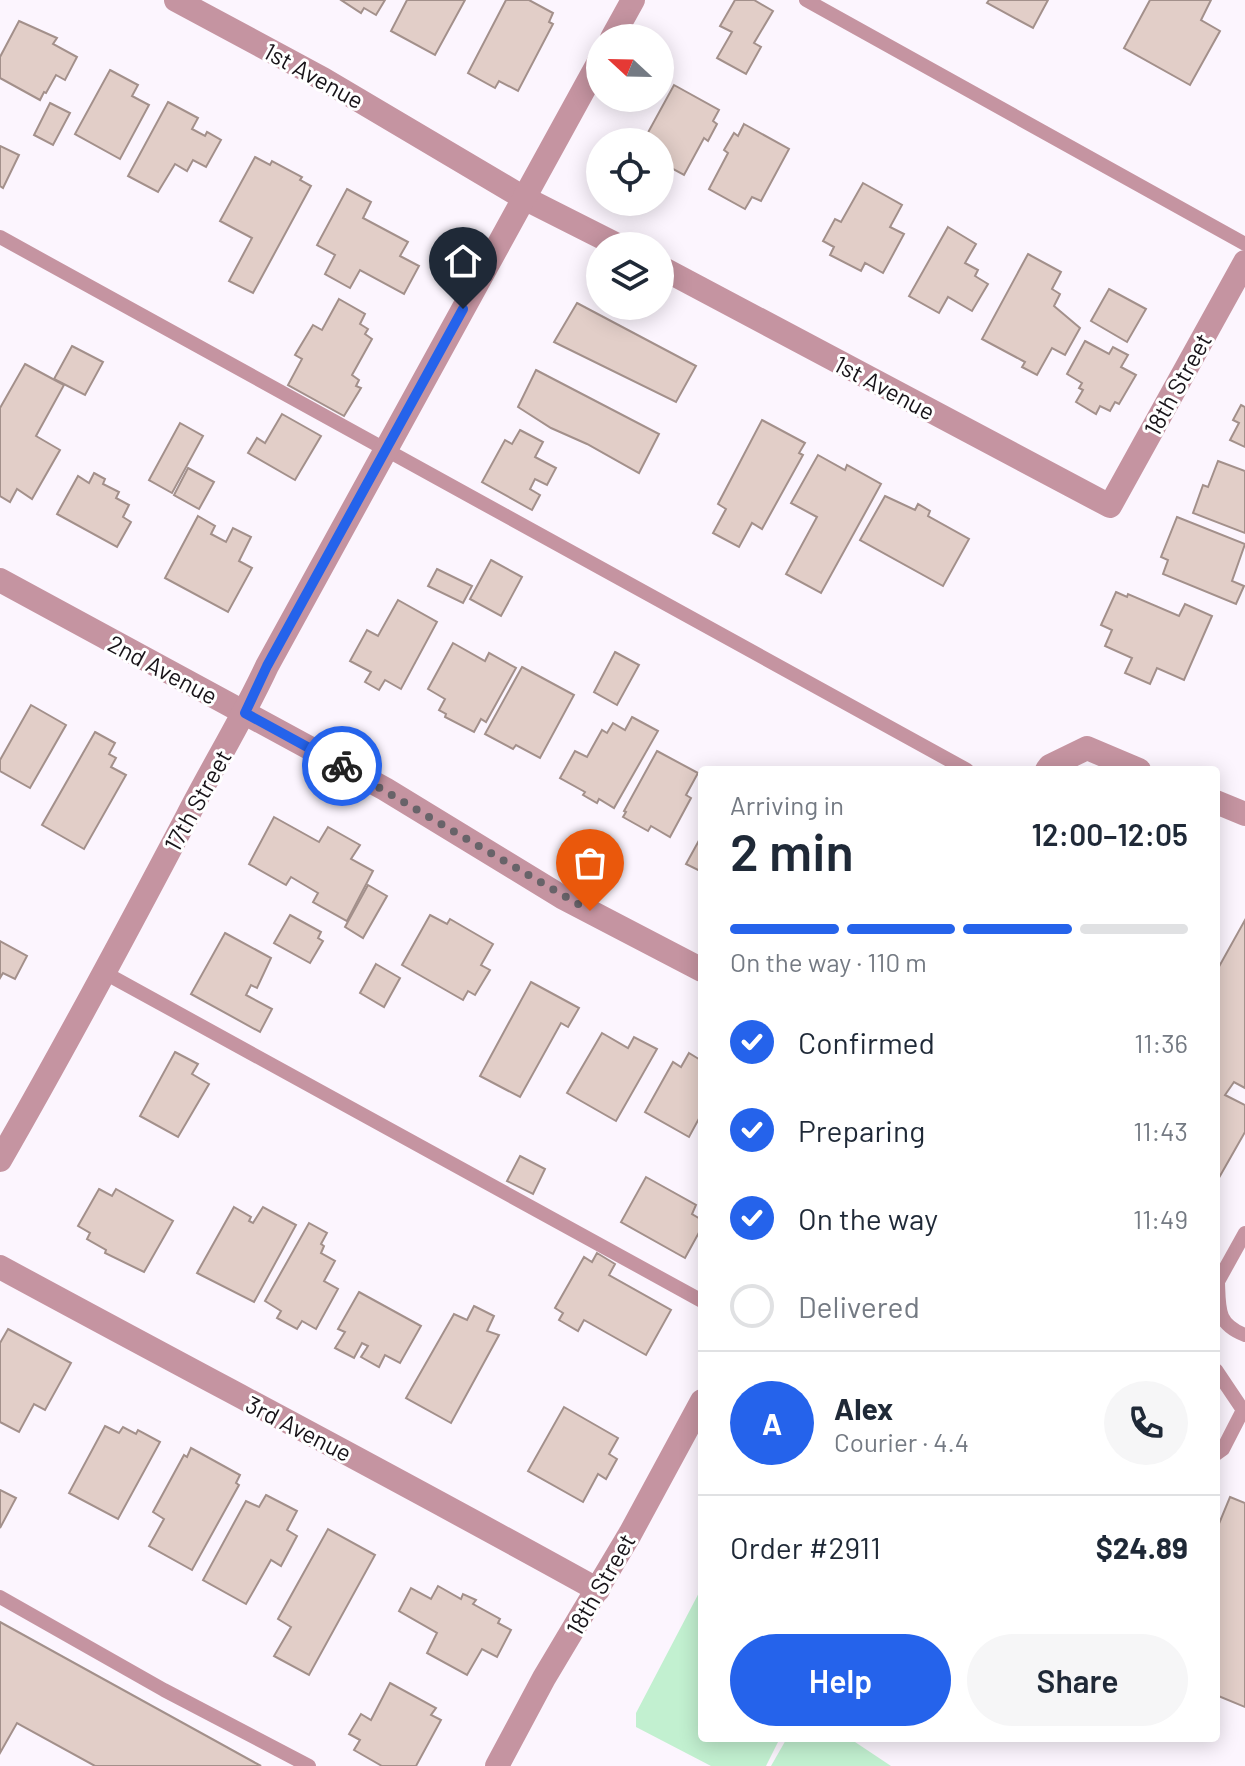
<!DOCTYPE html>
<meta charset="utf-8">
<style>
body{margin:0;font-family:Barlow,sans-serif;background:#f6f6f7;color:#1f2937;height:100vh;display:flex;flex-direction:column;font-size:30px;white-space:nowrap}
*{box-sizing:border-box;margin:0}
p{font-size:26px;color:#747a83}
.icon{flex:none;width:44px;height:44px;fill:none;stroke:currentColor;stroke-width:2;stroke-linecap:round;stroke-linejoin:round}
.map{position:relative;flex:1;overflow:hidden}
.side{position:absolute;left:698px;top:766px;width:522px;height:976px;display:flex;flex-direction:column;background:#fff;border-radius:8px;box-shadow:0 4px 20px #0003}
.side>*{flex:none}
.needle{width:52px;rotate:292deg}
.buttons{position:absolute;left:586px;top:24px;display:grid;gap:16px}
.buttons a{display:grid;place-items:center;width:88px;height:88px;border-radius:50%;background:#fff;box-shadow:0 4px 20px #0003;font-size:40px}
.pin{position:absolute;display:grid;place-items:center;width:68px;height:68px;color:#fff;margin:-82px -34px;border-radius:50% 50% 50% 0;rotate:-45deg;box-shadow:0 0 8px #0007}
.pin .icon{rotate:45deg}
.courier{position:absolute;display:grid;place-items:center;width:80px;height:80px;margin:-40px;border:6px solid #2563eb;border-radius:50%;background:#fff;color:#222;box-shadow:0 2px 10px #0007}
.head em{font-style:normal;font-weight:600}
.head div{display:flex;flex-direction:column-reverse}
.head{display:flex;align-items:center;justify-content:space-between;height:136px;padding:0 32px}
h1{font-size:52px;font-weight:600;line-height:60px}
.bar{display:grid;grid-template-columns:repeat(4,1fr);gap:12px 8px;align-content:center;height:96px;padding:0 32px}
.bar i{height:10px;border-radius:6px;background:#e0e1e3}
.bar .active{background:#2563eb}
.bar p{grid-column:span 4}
.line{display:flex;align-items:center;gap:20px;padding:0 32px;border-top:2px solid #e0e1e3}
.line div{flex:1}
.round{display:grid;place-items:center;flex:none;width:84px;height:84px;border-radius:42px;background:#f6f6f7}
ol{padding:0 32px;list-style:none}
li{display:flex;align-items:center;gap:24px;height:88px}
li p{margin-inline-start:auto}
li .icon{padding:8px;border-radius:50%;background:#2563eb;color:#fff;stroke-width:4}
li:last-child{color:#747a83}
li i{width:44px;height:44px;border:4px solid #e0e1e3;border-radius:50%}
.button{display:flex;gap:16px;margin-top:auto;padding:16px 32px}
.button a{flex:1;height:92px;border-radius:48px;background:#2563eb;color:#fff;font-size:32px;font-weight:600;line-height:92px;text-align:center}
.button a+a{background:#f6f6f7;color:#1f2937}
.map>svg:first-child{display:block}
.green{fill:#c2f0d0}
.building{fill:#e2cec8;stroke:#a3908b;stroke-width:2}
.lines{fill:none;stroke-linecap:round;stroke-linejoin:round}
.lane{stroke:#c594a1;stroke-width:14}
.street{stroke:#c594a1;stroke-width:24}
.done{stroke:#686369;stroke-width:8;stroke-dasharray:0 14.4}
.route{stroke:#2563eb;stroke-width:10}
.labels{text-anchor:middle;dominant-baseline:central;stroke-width:6;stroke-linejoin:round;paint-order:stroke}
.street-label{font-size:24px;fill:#181419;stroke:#fff}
</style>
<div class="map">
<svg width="1245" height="1766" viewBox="0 0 1245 1766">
<rect width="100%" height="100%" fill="#fcf5fe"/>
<g class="green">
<path d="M702,1587V1738H780L766,1766H711L636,1727V1713Z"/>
<path d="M787,1738H849L891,1766H771Z"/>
</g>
<g class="building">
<path d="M341,0H385L376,15L364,8L361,13Z"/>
<path d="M407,0H465L435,55L391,31Z"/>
<path d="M506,0H529L553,13L549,22L553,24L518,91L499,81L495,88L468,73Z"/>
<path d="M735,0H754L773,11L754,43L761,47L746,74L717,58L732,32L720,26Z"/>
<path d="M989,0H1048L1033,28L987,3Z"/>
<path d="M1150,0H1211L1201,20L1220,31L1190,85L1124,48Z"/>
<path d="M19,21L57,38L53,44L77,57L65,80L56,75L46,93L44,92L40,100L0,78V57Z"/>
<path d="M110,70L138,85L132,96L149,105L120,159L75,134Z"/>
<path d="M674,85L719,110L713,121L717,124L708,141L704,138L684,175L660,162V142H653L645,138Z"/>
<path d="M168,102L198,118L192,129L205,136L207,132L221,140L206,167L193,160L187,171L175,164L158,192L128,176Z"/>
<path d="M50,103L70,113L53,145L34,135Z"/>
<path d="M744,124L789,149L761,201L752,197L745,209L709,189L728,153L724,150L734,133L738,136Z"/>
<path d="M0,146L19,155L3,188L0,186Z"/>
<path d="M255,157L270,165L272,161L302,177L300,180L311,186L253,293L229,281L252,238L220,221Z"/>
<path d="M863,183L902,205L890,227L904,234L883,273L865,263L861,271L830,255L834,247L823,241L835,219L841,222Z"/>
<path d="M347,189L371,202L363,218L408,242L400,256L419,266L404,294L360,270L350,288L325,274L335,255L317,245Z"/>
<path d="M948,227L976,244L965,263L978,270L975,276L988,284L972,311L948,297L939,313L909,296Z"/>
<path d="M1028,254L1061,272L1052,289L1060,294L1054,306L1080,328L1065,355L1052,348L1037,375L1022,367L1025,362L982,339Z"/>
<path d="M1109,289L1146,309L1127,342L1091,321Z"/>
<path d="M339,299L365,314L360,324L368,329L365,334L372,339L352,375L359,380L356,386L361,388L344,416L288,385L302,359L295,355L313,325L322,330Z"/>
<path d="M577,303L696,366L676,402L554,342Z"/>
<path d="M1085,341L1109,354L1113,347L1128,355L1121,367L1136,375L1119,404L1115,402L1110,411L1100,406L1096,414L1076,402L1083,390L1079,388L1082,383L1067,374Z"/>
<path d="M72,346L103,362L85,395L54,379Z"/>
<path d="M25,364L64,385L36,436L60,450L32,499L17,489L10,502L0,496V408Z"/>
<path d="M536,370L659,434L639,473L587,444L551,428L518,407Z"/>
<path d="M1241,405L1245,407V447L1230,440L1239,423L1233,420Z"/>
<path d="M282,414L321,436L295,480L248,453L257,438L265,443Z"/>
<path d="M762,420L805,443L799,453L803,455L762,529L752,523L739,547L713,533L726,509L718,504Z"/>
<path d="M180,423L203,436L172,493L149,480Z"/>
<path d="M520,430L543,442L535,457L556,468L547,485L535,479L530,489L540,495L532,510L482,482L505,440L512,444Z"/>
<path d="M818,455L845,470L847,465L881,484L821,593L786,574L817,517L791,503Z"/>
<path d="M1218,461L1245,471V533L1193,513L1203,485L1208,487Z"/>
<path d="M188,468L214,482L199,509L174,495Z"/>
<path d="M94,473L105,479L103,484L119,492L116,498L129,505L123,517L131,522L117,547L57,514L78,476L89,483Z"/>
<path d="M885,496L915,510L918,504L930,511L928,516L969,539L943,586L860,540Z"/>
<path d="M198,516L215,526L211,534L226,542L233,528L251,537L239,561L252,568L228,612L165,578Z"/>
<path d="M1177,517L1245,544L1232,581L1244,586L1236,604L1163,574L1168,560L1161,557Z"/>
<path d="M491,560L522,577L501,616L470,599Z"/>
<path d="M437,569L472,586L463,603L428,586Z"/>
<path d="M1116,592L1127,597L1128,594L1179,616L1185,604L1212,616L1184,680L1157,668L1150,684L1125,673L1132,658L1105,646L1112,630L1101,625Z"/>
<path d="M398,600L437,622L401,689L385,680L379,690L365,682L371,672L350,661L367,630L378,636Z"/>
<path d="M453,643L485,661L489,653L516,668L486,722L481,719L474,732L445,717L446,714L439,710L445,699L428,689Z"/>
<path d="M615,652L639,665L617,705L594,692Z"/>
<path d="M522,667L574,695L540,758L516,745L513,749L485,734Z"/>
<path d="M31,705L66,725L30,788L0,771V760Z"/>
<path d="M632,717L658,731L614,808L599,799L597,803L583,795L585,792L560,778L575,751L587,757L602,730L607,733L613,723L625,730Z"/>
<path d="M95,732L115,743L109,754L116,758L111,767L126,775L84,849L42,825Z"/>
<path d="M657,751L698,773L686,795L691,798L670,837L651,826L648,831L623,817L626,812L624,811Z"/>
<path d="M274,817L319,842L328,827L360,845L351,859L373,871L347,921L313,902L318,893L291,877L286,885L249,864Z"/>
<path d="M702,835V872L686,864Z"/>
<path d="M368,885L387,896L363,938L345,927Z"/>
<path d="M290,915L321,932L318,938L323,941L310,963L274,943Z"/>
<path d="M430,915L447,924L450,919L493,944L481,965L490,970L475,995L468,991L463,1000L402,965Z"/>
<path d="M1245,920V1088L1234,1082L1225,1095L1245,1105V1132L1216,1183V972Z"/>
<path d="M225,933L271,958L257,988L251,985L246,995L272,1009L260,1032L191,994Z"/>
<path d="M0,941L27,956L15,979L3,973L0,978Z"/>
<path d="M376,964L400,978L384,1007L360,993Z"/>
<path d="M531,982L579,1008L568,1027L561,1023L520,1097L480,1076Z"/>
<path d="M602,1033L628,1048L634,1037L657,1049L616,1121L567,1093Z"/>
<path d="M175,1052L198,1064L192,1074L209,1084L178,1137L140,1116Z"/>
<path d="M689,1053L702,1061V1113L689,1137L645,1112L673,1062L681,1067Z"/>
<path d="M520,1156L545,1169L533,1194L507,1181Z"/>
<path d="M646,1177L696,1205L692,1214L702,1220V1227L685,1258L621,1222Z"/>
<path d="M99,1189L112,1196L116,1189L173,1221L144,1272L105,1253L106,1250L87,1239L90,1233L78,1226Z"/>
<path d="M234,1207L251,1217L249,1221L253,1223L263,1207L296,1225L254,1302L197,1273Z"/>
<path d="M309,1223L327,1233L321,1244L324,1246L321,1253L335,1261L324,1281L338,1289L316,1329L302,1321L297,1329L277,1318L281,1311L265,1301Z"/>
<path d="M597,1253L615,1264L609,1275L671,1310L646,1355L584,1320L578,1331L559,1320L563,1313L555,1308L584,1257L592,1262Z"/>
<path d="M359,1292L421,1326L400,1363L385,1355L379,1367L361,1357L368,1346L362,1343L354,1358L335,1348L345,1332L338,1329Z"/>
<path d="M474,1306L494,1316L487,1331L499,1335L451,1423L406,1398L454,1314L467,1320Z"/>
<path d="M8,1329L71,1363L45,1410L34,1404L19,1432L0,1422V1343Z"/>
<path d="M564,1407L618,1438L609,1454L617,1459L606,1479L598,1474L583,1502L528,1471Z"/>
<path d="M105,1426L119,1433L123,1427L136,1434L138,1430L160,1442L118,1519L69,1493Z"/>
<path d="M191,1448L240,1475L236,1483L239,1485L192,1570L149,1546L164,1519L153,1512L184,1455L187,1457Z"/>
<path d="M0,1490L16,1498L0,1528Z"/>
<path d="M266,1495L297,1511L287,1530L297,1536L281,1566L271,1560L246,1604L203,1580L246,1501L259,1507Z"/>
<path d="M1230,1497L1245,1503V1707L1216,1695V1531Z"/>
<path d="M328,1529L375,1555L309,1675L274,1656L291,1627L278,1619Z"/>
<path d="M438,1586L461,1599L463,1594L476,1600L473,1604L500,1619L498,1623L511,1630L497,1657L482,1649L467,1675L427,1653L437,1633L399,1611L411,1588L431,1599Z"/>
<path d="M0,1622L261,1766H95L17,1723L0,1753Z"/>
<path d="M390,1683L436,1708L431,1715L441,1720L416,1766H382L354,1750L360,1740L349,1734L361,1714L371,1720Z"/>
</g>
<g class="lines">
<g class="lane">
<path d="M806,0L1245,244"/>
<path d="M0,237L967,770"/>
<path d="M105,973L702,1301"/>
<path d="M1218,1282C1219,1310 1217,1324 1245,1335"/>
<path d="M1216,1285L1245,1233"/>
<path d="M1216,1370L1243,1410L1223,1449L1216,1454"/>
<path d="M0,1597L164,1690L309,1766"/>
</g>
<g class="street">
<path d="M176,0L323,79L524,198L619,246"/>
<path d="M612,38L633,0"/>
<path d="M660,267L1110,506L1245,262"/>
<path d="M0,580L385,789L562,897L702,970"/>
<path d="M1047,770L1050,766L1087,748L1139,770"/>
<path d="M1216,802L1245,814"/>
<path d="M0,1160C65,1047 126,933 187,817C213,766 243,718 267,666L600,60"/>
<path d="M0,1267C199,1375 400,1480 598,1590"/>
<path d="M497,1766L544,1678L630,1534L702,1401"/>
</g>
</g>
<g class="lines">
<path class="done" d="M342,766L590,911"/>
<path class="route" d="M342,766L245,713L267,666L463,309"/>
</g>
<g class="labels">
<g class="street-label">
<text transform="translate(314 75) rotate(29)">1st Avenue</text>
<text transform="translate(1177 384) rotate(-61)">18th Street</text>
<text transform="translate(885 387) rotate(28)">1st Avenue</text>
<text transform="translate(163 669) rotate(28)">2nd Avenue</text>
<text transform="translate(197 800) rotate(-61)">17th Street</text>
<text transform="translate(299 1428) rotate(27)">3rd Avenue</text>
<text transform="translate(600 1584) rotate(-60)">18th Street</text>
</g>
</g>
</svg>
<div class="buttons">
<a><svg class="needle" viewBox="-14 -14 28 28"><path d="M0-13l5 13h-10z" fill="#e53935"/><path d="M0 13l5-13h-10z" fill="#747a83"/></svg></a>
<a><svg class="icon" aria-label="locate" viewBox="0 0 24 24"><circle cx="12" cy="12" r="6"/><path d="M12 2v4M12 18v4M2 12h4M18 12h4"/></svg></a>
<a><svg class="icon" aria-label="layers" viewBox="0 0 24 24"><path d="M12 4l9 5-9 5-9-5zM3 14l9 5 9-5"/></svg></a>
</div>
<div class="pin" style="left:590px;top:911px;background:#ea580c"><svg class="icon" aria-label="bag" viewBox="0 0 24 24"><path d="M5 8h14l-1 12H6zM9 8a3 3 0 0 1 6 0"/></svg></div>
<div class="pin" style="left:463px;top:309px;background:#1f2937"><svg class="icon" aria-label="home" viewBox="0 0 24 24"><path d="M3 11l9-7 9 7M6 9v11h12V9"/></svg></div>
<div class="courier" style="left:342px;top:766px"><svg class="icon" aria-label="bike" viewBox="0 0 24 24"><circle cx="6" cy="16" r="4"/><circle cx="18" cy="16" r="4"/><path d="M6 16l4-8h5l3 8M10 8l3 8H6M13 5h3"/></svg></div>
<section class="side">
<div class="head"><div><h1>2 min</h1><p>Arriving in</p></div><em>12:00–12:05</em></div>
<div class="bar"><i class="active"></i><i class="active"></i><i class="active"></i><i></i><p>On the way · 110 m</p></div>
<ol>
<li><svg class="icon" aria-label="check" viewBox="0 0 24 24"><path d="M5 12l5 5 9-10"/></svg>Confirmed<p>11:36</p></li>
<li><svg class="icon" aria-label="check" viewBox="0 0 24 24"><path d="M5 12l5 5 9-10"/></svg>Preparing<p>11:43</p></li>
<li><svg class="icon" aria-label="check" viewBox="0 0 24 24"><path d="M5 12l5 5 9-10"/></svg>On the way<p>11:49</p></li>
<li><i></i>Delivered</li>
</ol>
<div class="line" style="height:144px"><b class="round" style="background:#2563eb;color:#fff">A</b><div><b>Alex</b><p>Courier · 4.4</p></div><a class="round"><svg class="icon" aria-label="phone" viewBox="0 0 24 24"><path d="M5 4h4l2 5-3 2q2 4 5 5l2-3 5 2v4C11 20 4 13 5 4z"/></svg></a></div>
<div class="line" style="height:104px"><div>Order #2911</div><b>$24.89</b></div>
<div class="button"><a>Help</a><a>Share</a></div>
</section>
</div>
